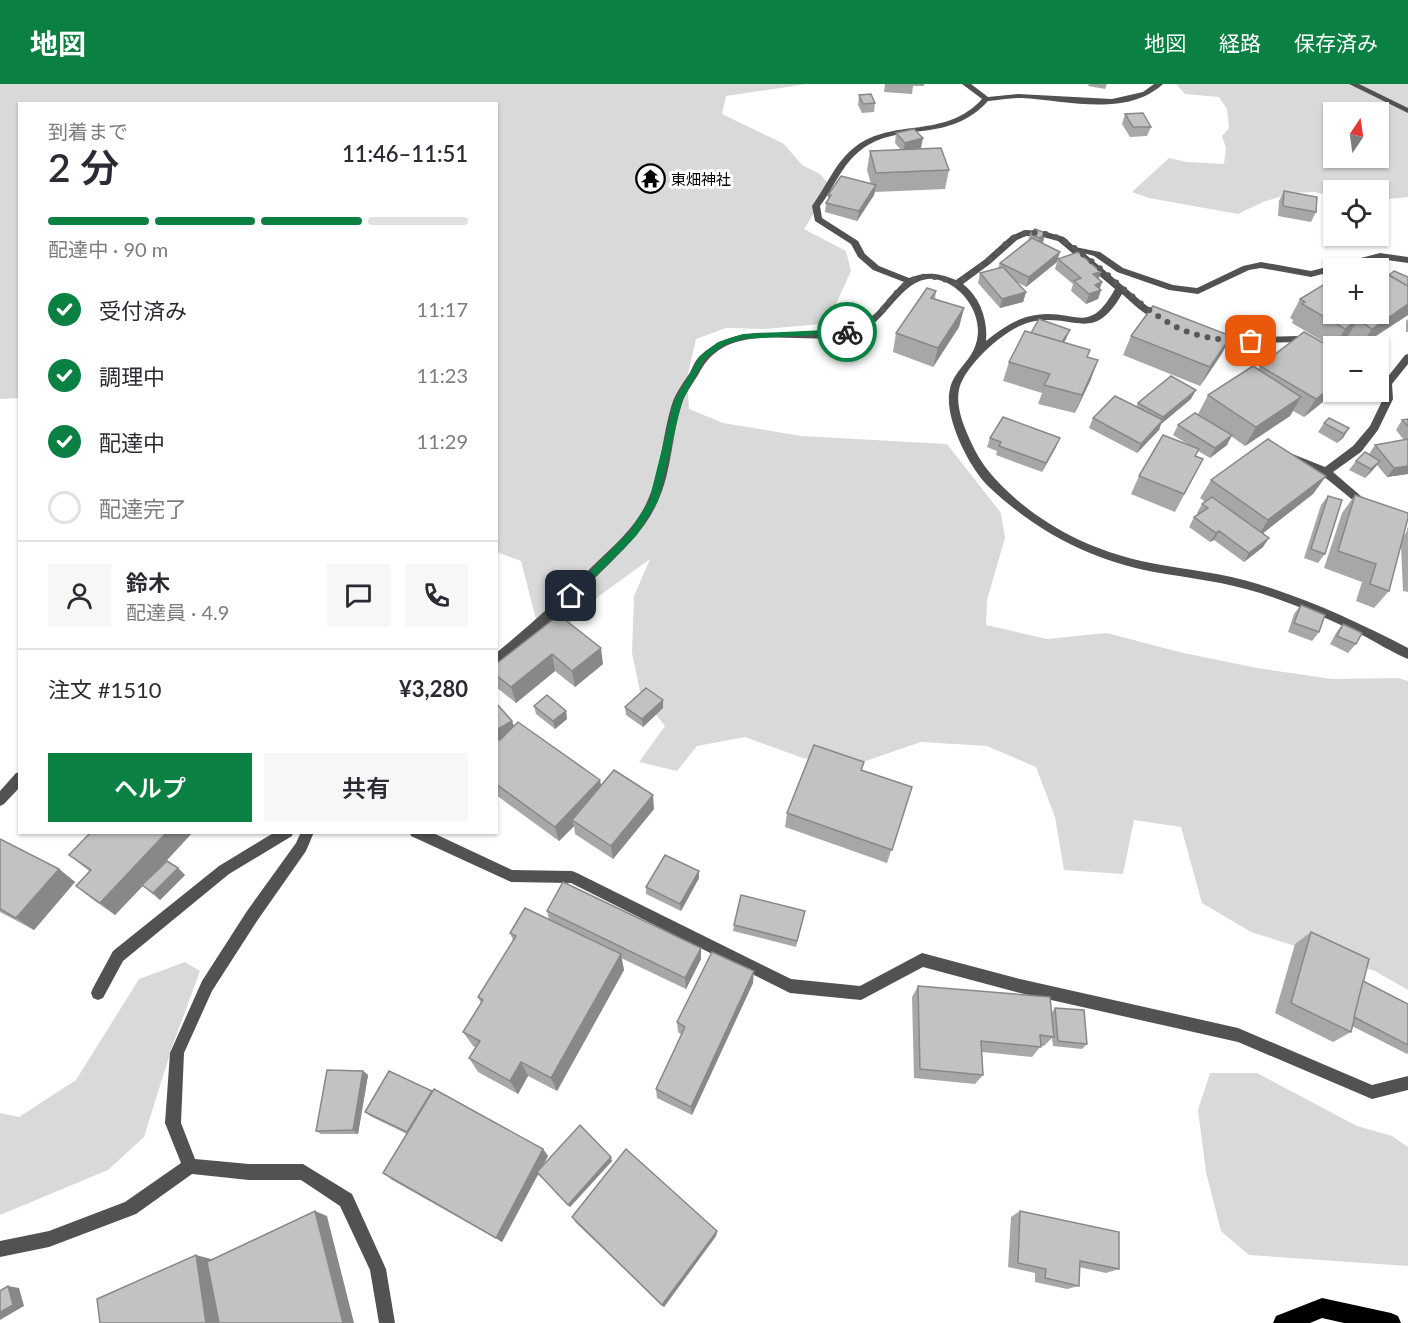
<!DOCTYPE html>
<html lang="ja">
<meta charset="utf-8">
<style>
body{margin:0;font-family:Lato,"Noto Sans JP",sans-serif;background:#f7f7f7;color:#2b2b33;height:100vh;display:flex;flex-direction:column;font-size:22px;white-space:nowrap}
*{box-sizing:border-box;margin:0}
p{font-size:20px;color:#7c7c81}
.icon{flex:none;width:33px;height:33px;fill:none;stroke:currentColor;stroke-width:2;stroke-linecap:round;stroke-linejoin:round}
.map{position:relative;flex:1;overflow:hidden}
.details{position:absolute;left:18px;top:18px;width:480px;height:732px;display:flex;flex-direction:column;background:#fff;border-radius:0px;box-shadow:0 2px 4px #0004}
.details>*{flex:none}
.needle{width:39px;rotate:13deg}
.fabs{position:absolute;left:1323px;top:18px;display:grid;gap:12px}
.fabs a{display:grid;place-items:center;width:66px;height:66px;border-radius:0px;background:#fff;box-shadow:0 2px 4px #0004;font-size:30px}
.pin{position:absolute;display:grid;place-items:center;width:51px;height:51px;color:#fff;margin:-26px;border-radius:12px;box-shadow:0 3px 9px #0006}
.courier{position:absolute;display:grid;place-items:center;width:60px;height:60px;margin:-30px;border:4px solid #0b8043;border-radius:50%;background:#fff;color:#222;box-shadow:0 2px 8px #0007}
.overview em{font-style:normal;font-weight:600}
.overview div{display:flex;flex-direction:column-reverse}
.overview{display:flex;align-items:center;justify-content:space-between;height:102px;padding:0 30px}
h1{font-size:39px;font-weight:600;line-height:45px}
.bar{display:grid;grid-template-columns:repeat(4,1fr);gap:9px 6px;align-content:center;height:72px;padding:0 30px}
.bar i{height:8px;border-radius:4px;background:#e1e1e2}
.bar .active{background:#0b8043}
.bar p{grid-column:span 4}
.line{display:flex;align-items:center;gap:15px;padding:0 30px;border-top:2px solid #e1e1e2}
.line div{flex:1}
.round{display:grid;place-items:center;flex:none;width:63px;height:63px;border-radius:0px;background:#f7f7f7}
ol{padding:0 30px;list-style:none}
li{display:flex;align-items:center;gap:18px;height:66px}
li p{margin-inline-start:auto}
li .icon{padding:6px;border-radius:50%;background:#0b8043;color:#fff;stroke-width:4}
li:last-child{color:#7c7c81}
li i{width:33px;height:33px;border:3px solid #e1e1e2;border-radius:50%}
.cta{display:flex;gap:12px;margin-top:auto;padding:12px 30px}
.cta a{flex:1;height:69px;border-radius:0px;background:#0b8043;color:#fff;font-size:24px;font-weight:600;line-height:69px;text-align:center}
.cta a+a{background:#f7f7f7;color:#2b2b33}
header{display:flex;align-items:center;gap:36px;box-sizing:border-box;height:84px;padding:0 30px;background:#0b8043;color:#fff}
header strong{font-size:28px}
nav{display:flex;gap:33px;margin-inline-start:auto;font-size:21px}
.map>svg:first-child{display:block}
.green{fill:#d9d9d9;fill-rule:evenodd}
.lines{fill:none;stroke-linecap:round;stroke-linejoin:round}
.street{fill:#525252;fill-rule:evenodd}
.primary{fill:#000;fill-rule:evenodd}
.wall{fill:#a7a7a7}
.shaded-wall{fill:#888}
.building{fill:#c2c2c2;stroke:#888;stroke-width:1.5}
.route{fill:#0b8043}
.done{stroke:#595959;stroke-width:6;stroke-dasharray:0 10.8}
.labels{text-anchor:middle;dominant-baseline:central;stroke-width:6;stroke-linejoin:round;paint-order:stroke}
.far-poi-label{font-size:15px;fill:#000;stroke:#fff;text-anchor:start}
</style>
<header>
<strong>地図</strong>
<nav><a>地図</a><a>経路</a><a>保存済み</a></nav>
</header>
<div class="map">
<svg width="1408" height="1239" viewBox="0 0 1408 1239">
<rect width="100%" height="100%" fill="#fff"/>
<g class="green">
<path d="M0,0H807L726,12L722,30L784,60L802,81L820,90L831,103L804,145L846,167L851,187L834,224L821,240L765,245L726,244L696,255L687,294L689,325L723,339L801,352L947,360L1001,429L1005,454L987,516L986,541L1047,555L1107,549L1179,568L1257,584L1332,595L1398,594L1408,597V906L1375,887L1251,848L1202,819L1181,743L1134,736L1123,790L1064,786L1055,733L1036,683L987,662L921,658L848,683L803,674L745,653L697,662L677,687L639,678L665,642L641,612L632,569L634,512L650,475L599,512L559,549L536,535L521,477L497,468L496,20H20L19,314L0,315Z"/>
<path d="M1176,0H1408V113L1379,116L1378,106H1334L1333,112L1314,108L1292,109L1263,118L1238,130L1149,114L1132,108L1169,74L1187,78L1224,80L1226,64L1222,52L1229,44L1227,25L1219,13L1185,10ZM1334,28H1378V74H1334Z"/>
<path d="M185,878L200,887L172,963L144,1053L108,1086L0,1131V1029L19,1033L76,996L139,895Z"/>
<path d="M1210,989H1257L1357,1042L1392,1052L1408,1063V1182L1249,1171L1221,1147L1206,1088L1198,1026Z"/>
</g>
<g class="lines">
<g class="street">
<path d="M962,0H971L988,13L1018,10L1112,15L1143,8L1154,0H1163C1126,34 1066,16 1021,14C1010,14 999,16 988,17C948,61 900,36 861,66C842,80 834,104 820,122L822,134L858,157L865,170L879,182L909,194C927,187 939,189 956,196L984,176L1011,152L1025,146L1043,147L1064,153L1075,163L1100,168L1123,184L1173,201L1197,204L1243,182L1261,178L1311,187L1380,169L1408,173V179L1380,175L1342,184H1334V187L1311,193L1261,184L1249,186L1198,210L1169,206L1117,188L1094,172L1084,169L1147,222L1165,233V237C1150,238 1133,219 1122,210C1094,259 1076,231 1035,237C1009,241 975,273 963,295C952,314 962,338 970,356C981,382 997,398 1017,416C1056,449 1101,469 1151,479C1187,486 1223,489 1258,500C1310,516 1360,539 1408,564V575C1391,568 1376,558 1360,550C1327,534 1294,520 1260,509C1225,498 1190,494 1154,488C1090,476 1036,447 989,403C969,384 943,332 950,305C953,289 968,279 974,265C987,237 966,203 939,196C905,186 888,238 859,249C816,264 757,241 719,266C709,273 704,280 698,291C693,299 688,306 684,314C671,348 673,386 657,419C645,446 623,466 602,487C582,507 561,528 539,547C525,558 512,573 496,581V569C532,540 565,509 598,477C616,460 636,442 647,418C662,386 662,350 673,317C677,307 683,299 689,290C693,283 695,276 701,271C747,229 805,263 854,244C876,235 887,213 904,198L873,186L858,173L851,160L815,137L812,122C826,103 836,77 855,63C894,33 945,56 982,15ZM1026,152L1043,153L1058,157L1115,205C1088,253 1076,225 1036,231C1016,234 1001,245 986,257C988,236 980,213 963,200L990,180L1017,156Z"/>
<path d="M1349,0H1359L1408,24V29Z"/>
<path d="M1214,252L1232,254L1298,252L1334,271V278L1296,258L1232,260L1211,257V253Z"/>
<path d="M1408,270V280L1392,300L1393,315L1378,346L1361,368L1333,388L1369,419L1370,422L1365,426L1322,391L1286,376L1285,373L1290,369L1325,383L1353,362L1370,342L1383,315L1382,300L1405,271Z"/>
<path d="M20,688V703L4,720L0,722V707L16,689Z"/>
<path d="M275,748H293L292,752L229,790L123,877L103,914L98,916L93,914L91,909L93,904L113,867L219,782Z"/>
<path d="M301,748H314L306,767L257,837L212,907L184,969L181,1039L195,1075L249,1080H303L352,1110L386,1185L395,1239H379L370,1186L340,1122L301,1096H249L192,1090L136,1130L49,1163L0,1173V1157L49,1147L125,1118L181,1079L165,1039L170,969L202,897L247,827L296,759Z"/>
<path d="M410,748H431L512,786L572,787L577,789L791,895L860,902L922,869L1020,895L1238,944L1372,1001L1408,992V1006L1372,1015L1238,958L1020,909L923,883L861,916L790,909L571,799L511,798L411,752Z"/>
</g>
<path class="primary" d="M1322,1214L1391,1229L1398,1232L1401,1239H1344L1322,1234L1310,1239H1273L1276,1232Z"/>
</g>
<g class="wall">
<path d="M885,0H924V2H913L912,10L884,8Z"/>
<path d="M1089,0H1107L1105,5L1088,2Z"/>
<path d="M859,11L875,19L874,28L862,29L858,21Z"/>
<path d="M1125,30L1151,43L1147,52L1130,53L1122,40Z"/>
<path d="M896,49L921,64L917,65L949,86L945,105L875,108L874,111L857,137L825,128L826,119L828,116V111L871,100L867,86L870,67L901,66L895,59Z"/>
<path d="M1328,105L1334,106V142L1329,141L1323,115Z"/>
<path d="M1284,107L1316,128L1311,138L1278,132L1279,117Z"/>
<path d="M1378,119L1383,134L1378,141Z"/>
<path d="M1045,149L1042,159L1057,178L1026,203L1017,198L1026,208L1023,218L1000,224L978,199L980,189L998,184L1000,179L1028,157L1030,150Z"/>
<path d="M1058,175L1099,195L1102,198L1100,204L1101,206L1098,215L1086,220L1071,207L1073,200L1055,185Z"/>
<path d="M1389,191L1408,193V231L1361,262H1358L1346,255L1336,262H1334V264L1292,239L1293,236L1290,234L1300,215L1334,230Z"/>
<path d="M936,207L935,215L964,224L959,243L933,283L893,268L896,249Z"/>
<path d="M1408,235V248H1406V237Z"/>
<path d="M1070,246L1064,259L1088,273L1091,295L1075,329L1038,320L1042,309L1003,297L1009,278L1031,249Z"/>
<path d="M1131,252H1231L1221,271L1200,302L1123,271Z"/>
<path d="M1334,265V308H1343L1333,316L1329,313L1304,333L1293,327L1290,332L1245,362L1231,352L1227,361L1210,374L1198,367L1196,372L1203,375L1175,428L1131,410L1139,392L1192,363L1173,351L1178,341L1213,340L1198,330L1208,311L1258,286L1260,282Z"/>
<path d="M1191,315L1161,340L1159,346L1137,369L1089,344L1093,334L1136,323L1138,319Z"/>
<path d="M1408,335V390L1387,393L1377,381L1365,394L1349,386L1356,377L1369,370L1375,361L1404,356L1396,346L1402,336Z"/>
<path d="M1324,339L1349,344L1343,354L1337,359L1318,348Z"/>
<path d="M990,354L1056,363L1042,388L996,371L997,367L987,363Z"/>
<path d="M1326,392L1313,410L1262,449L1263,463L1244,478L1214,456L1210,458L1189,443L1194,433L1198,430L1197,429L1202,420L1205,418L1200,414L1211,396Z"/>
<path d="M1355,411L1403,453L1407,447V444L1408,443V508L1403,507L1401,462L1389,507L1374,524L1356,517L1362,498L1324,484L1342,429Z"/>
<path d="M1328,412L1325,470L1318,479L1304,474L1321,421Z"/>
<path d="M1301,521L1319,548L1312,557L1288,548L1294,530Z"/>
<path d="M559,531L603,580L575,603L555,587L516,619L496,603V580Z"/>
<path d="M1343,540L1356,560L1348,569L1330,560L1336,549Z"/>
<path d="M663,616V624L643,643L626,631L625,623Z"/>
<path d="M496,619L512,637L514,642L601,702L654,725L613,775L575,750L574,742L559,757L496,711Z"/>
<path d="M534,622L566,627L567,635L555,645L536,630Z"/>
<path d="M864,678L862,686L912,703L887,779L785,743L787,729Z"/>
<path d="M193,748L161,783L178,784L185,791L160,816L143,802L115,831L92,815L76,802L89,787L69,771Z"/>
<path d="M0,755L59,785L75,798L34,846L0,828Z"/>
<path d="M699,794L681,827L646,810V803Z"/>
<path d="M547,827L701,875L686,905L621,874L624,886L557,1007L528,992L518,1010L478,988L469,974L476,964L473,962L463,948L481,919L478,913L513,856L510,849L549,836Z"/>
<path d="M805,827L796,863L733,847L734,841Z"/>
<path d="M1311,848L1363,897L1408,920V969L1407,970L1352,942L1351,948L1333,958L1275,929L1295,860Z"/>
<path d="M753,899L692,1031L657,1014L656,1005L682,951L678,948L677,938Z"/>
<path d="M918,902L1052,928L1055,924L1087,960L1082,965L1053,962L1052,954L1044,962H1041L1032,973L982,968L983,991L975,1000L914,994L912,913Z"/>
<path d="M363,987L368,991L358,1050H321L316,1047Z"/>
<path d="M365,1028L543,1065L548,1072L542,1083L612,1077L570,1123L538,1090L502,1158L392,1096L383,1089L407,1050L370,1032Z"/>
<path d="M1020,1127L1119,1185L1106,1189L1079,1183V1202L1067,1205L1035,1198V1189L1008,1183L1011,1133Z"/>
<path d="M572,1133L717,1147L716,1152L664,1223L576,1139Z"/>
</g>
<g class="shaded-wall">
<path d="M923,54L921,64L903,69L905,59Z"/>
<path d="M876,101L874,111L857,137L859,127Z"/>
<path d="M1045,149L1043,159L1037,164L1040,154Z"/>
<path d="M1060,168L1057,178L1026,203L1029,193Z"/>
<path d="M1101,188L1098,197L1093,190Z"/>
<path d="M1102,198L1099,206H1101L1098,215L1086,220L1089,210L1095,201Z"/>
<path d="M1026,208L1023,218L1000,224L1002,215Z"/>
<path d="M1408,220V231L1360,262L1372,245Z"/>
<path d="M964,224L959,243L933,283L938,264Z"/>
<path d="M1358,236L1346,255L1334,262L1345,245Z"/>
<path d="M1070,246L1066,255L1055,273L1059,263Z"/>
<path d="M1231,252L1221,271L1200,302L1210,283Z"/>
<path d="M1098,276L1091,295L1075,329L1082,311Z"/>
<path d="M1334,301V307L1329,313L1304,333L1316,315Z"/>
<path d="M1196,306L1191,315L1161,340L1159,346L1137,369L1141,360L1160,340L1163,333Z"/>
<path d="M1338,308H1343L1333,316Z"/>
<path d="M1301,313L1290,332L1245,362L1256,343Z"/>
<path d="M1349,344L1343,354L1337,359L1344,350Z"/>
<path d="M1232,351L1227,361L1210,374L1215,364Z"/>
<path d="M1060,354L1056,363L1042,388L1046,379Z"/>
<path d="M1380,377L1373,386L1365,394L1371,385Z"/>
<path d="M1408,382V390L1387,393L1394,384Z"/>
<path d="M1326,392L1313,410L1257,454L1268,436Z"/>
<path d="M1219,447L1214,456L1210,458L1216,449Z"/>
<path d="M1269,454L1263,463L1244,478L1249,469Z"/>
<path d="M601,564L603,580L575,603L572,587Z"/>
<path d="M552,570L555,587L516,619L511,603Z"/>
<path d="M663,616V624L643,643L642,635Z"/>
<path d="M566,627L567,635L555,645L553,637Z"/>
<path d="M512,637L517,652L499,663L496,654V646Z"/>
<path d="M600,696L603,710L572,736L574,742L559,757L555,743Z"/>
<path d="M653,711L654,725L613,775L611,762Z"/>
<path d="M167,748H193L115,831L100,819Z"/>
<path d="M178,784L185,791L160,816L153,809Z"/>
<path d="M59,785L75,798L34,846L16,834Z"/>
<path d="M699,787V794L681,827L680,820Z"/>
<path d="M701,864V875L686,905L685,894Z"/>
<path d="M621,870L624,886L557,1007L551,994Z"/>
<path d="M754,887L753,899L692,1031L691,1023Z"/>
<path d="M521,978L528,992L518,1010L510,997Z"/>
<path d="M363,987L368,991L358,1050L353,1046Z"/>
<path d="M543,1065L548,1072L502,1158L496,1154Z"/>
<path d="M611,1073L612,1077L570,1123L568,1121Z"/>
<path d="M315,1127L327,1132L354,1239H343Z"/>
<path d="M717,1147L716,1152L664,1223L662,1221Z"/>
<path d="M196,1171L211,1175L222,1239H206Z"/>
<path d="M8,1202L19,1204L24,1222L0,1236V1228Z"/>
</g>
<g class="building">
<path d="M871,10L875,19L863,20L859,11Z"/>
<path d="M1143,29L1151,43H1133L1125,30Z"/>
<path d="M914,45L923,54L905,59L896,49Z"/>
<path d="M941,64L949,86L876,89L870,67Z"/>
<path d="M841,92L876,101L859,127L826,119L831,111H828Z"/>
<path d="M1328,105L1341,106H1334V128Z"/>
<path d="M1284,107L1317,113L1316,128L1283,122Z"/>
<path d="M1378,119L1383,134L1378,133Z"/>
<path d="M1035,145L1045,149L1040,154L1030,150Z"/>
<path d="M1032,154L1060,168L1029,193L1000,179Z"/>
<path d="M1078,168L1101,188L1093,190L1102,198L1095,201L1101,206L1089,210L1074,197L1081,194L1058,175Z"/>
<path d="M1003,183L1026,208L1002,215L980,189Z"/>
<path d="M1378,185L1408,202V220L1372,245L1358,236L1345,245L1302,220L1305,218L1300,215L1323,201L1334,207V230H1378Z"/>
<path d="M1394,187L1408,193V202L1389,191Z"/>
<path d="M927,204L936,207L931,214L964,224L938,264L896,249Z"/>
<path d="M1153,222L1231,252L1210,283L1131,252Z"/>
<path d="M1039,235L1070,246L1062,258L1031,249Z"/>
<path d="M1025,247L1090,266L1087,273L1098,276L1082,311L1044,301L1050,290L1009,278Z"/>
<path d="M1304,248L1334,265V301L1316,315L1260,282Z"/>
<path d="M1253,282L1301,313L1256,343L1208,311Z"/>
<path d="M1171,292L1196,306L1163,333L1138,319Z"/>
<path d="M1115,312L1163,336L1141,360L1093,334Z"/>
<path d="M1195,329L1232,351L1215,364L1178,341Z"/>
<path d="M1003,333L1060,354L1046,379L999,362L1001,358L990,354Z"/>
<path d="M1329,334L1349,344L1344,350L1324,339Z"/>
<path d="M1408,335V342L1402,336Z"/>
<path d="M1163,351L1199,365L1195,372L1203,375L1184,410L1139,392Z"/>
<path d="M1268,355L1326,392L1268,436L1211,396Z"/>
<path d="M1408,355V382L1394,384L1375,361Z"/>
<path d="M1365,368L1380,377L1371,385L1356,377Z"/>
<path d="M1355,411L1408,429V434L1389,507L1370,500L1376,480L1338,467Z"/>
<path d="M1328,412L1342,416L1325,470L1311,465Z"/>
<path d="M1212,413L1269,454L1249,469L1219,447L1216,449L1194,433L1208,424L1202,420Z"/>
<path d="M1301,521L1325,531L1319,548L1294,539Z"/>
<path d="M559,531L601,564L572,587L552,570L511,603L496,591V580Z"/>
<path d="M1343,540L1362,549L1356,560L1337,552Z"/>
<path d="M646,604L663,616L642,635L625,623Z"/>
<path d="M547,611L566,627L553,637L534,622Z"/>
<path d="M496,619L512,637L496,646Z"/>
<path d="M518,638L600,696L555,743L496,700V654L500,656Z"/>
<path d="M814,661L864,678L861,686L912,703L892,766L787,729Z"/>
<path d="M614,686L653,711L611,762L572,736Z"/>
<path d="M91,748H167L100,819L76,802L91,786L69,771Z"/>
<path d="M0,755L59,785L16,834L0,825Z"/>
<path d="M665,771L699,787L680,820L646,803Z"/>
<path d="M167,777L178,784L153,809L142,801Z"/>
<path d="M563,798L701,864L685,894L547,827Z"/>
<path d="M741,811L805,827L797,857L734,841Z"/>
<path d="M525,824L621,870L551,994L521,978L510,997L469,974L480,957L463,948L483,916L478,913L516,852L510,849Z"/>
<path d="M1311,848L1369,875L1351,948L1291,919Z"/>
<path d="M712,868L754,887L691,1023L656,1005L685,943L677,938Z"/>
<path d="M1363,897L1408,920V961L1354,933Z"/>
<path d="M918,902L1050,913L1054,953L1040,951L1041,963L981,957L983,991L920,985Z"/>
<path d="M1055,924L1084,926L1087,960L1058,957Z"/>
<path d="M327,986L363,987L353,1046L316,1047Z"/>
<path d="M389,987L432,1007L407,1048L365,1028Z"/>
<path d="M434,1005L543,1065L496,1154L383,1089Z"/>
<path d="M580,1041L611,1073L568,1121L537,1088Z"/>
<path d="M626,1065L717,1147L662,1221L572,1133Z"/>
<path d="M315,1127L343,1239H219L207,1178Z"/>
<path d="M1020,1127L1119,1148V1185L1080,1177L1079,1202L1045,1194L1046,1185L1018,1179Z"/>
<path d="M196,1171L206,1239H100L97,1215Z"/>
<path d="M8,1202L13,1221L0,1228V1207Z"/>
</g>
<path class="route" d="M847,245L849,246V249L743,255L724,261L705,275L682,317L658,417L636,452L574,514H568V509L630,447L649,417L674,317L700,272L718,258L743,250Z"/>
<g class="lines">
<path class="done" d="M847,248C898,239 891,170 957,200C967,193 977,186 987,178C998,169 1008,154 1022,150C1034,147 1052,150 1062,156C1102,180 1131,218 1171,240C1195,254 1224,257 1251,257"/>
</g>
<defs>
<symbol id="temple-ring" viewBox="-11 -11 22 22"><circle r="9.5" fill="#fff" stroke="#000" stroke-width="1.5"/><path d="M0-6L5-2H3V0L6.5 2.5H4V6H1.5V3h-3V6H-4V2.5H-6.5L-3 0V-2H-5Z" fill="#000"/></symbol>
</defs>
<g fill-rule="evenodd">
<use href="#temple-ring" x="634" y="78" width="33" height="33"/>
</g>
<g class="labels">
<g class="far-poi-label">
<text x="671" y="95">東畑神社</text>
</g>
</g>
</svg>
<div class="fabs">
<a><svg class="needle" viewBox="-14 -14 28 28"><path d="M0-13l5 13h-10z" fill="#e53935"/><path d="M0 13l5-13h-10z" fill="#7c7c81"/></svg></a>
<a><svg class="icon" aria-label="locate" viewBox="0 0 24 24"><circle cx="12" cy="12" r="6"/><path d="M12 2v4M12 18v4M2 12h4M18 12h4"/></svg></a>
<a>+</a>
<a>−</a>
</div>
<div class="pin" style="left:1251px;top:257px;background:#ea580c"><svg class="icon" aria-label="bag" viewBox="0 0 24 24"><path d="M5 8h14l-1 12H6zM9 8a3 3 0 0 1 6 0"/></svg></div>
<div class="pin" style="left:571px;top:512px;background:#1f2937"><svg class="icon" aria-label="home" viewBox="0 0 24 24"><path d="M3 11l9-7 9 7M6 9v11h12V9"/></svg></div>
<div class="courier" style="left:847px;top:248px"><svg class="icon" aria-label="bike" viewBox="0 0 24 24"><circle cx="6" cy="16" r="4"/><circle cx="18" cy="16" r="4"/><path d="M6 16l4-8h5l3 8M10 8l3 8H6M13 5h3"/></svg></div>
<section class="details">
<div class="overview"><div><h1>2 分</h1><p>到着まで</p></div><em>11:46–11:51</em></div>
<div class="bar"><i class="active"></i><i class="active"></i><i class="active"></i><i></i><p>配達中 · 90 m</p></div>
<ol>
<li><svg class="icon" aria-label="check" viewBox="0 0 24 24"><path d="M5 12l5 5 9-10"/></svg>受付済み<p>11:17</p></li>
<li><svg class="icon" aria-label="check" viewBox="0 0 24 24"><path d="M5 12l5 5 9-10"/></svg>調理中<p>11:23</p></li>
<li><svg class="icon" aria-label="check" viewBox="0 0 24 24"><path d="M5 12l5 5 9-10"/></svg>配達中<p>11:29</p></li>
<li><i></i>配達完了</li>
</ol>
<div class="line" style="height:108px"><a class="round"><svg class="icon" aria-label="person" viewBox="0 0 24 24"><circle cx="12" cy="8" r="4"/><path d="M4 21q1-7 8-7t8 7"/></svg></a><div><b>鈴木</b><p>配達員 · 4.9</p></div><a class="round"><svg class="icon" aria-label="chat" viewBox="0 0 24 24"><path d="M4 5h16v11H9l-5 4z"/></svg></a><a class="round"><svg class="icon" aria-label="phone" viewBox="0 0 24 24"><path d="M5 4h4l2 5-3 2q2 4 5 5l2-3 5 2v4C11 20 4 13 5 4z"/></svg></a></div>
<div class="line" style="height:78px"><div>注文 #1510</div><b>¥3,280</b></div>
<div class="cta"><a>ヘルプ</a><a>共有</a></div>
</section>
</div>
